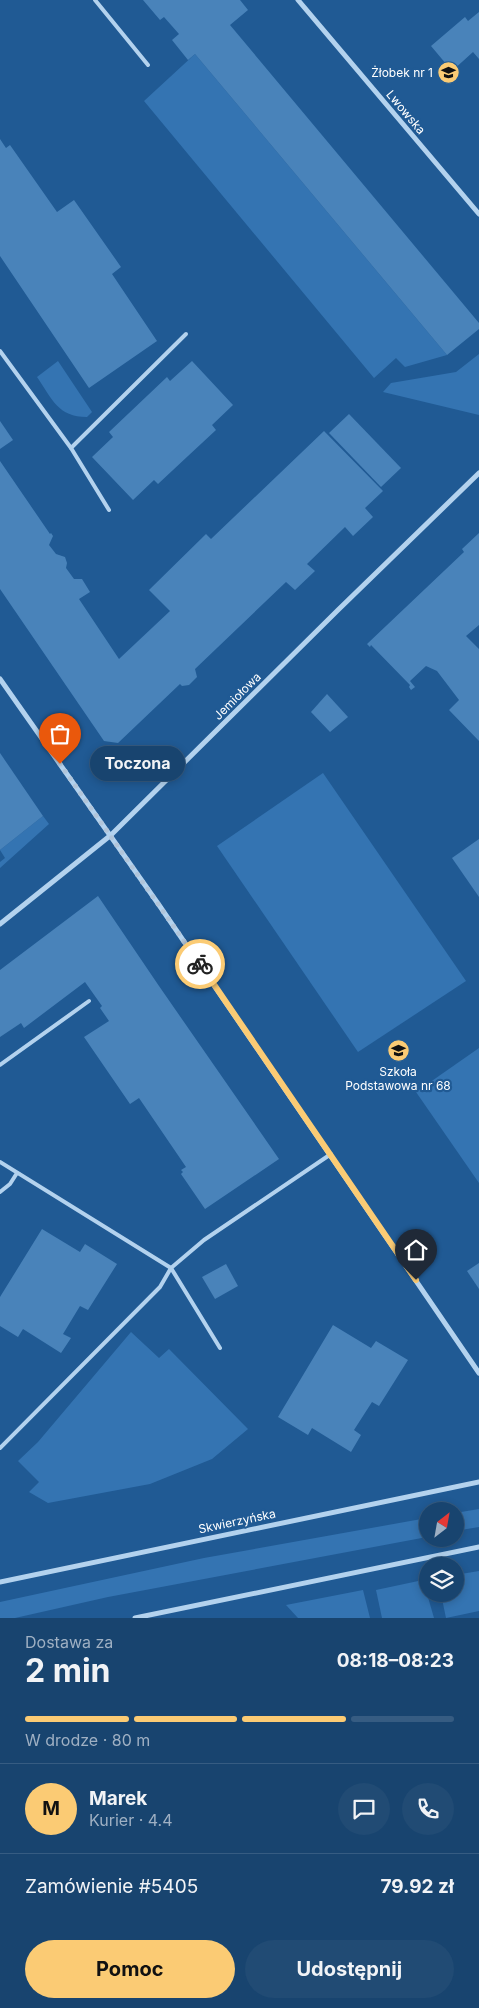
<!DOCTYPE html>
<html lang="pl">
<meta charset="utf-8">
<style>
body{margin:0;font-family:Inter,sans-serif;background:#214b74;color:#f1f3f6;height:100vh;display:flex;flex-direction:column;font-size:19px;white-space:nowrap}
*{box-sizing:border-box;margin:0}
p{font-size:16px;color:#9fb0c3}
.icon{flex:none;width:28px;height:28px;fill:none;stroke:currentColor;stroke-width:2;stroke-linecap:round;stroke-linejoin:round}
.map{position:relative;height:1618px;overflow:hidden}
.details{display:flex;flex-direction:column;background:#18446f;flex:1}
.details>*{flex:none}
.needle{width:32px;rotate:31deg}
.controls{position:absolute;left:419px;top:1502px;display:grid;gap:10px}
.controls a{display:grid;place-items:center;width:45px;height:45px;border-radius:50%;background:#18446f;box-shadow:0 2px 8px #0003,0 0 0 1px #365c82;font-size:25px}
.pin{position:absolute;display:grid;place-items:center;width:42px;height:42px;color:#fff;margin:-51px -21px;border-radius:50% 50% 50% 0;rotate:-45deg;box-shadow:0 0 5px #0007}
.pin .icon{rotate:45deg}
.courier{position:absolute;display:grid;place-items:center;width:50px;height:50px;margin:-25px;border:4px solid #fbcb74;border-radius:50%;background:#fff;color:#222;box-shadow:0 1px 6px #0007}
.bubble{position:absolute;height:35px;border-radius:18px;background:#18446f;box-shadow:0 2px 8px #0003,0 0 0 1px #365c82;font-size:16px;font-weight:700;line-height:35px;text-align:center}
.overview em{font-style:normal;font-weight:700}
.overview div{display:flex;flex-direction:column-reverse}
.overview{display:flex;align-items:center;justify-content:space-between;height:85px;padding:0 25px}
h1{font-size:32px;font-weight:700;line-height:38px}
.bar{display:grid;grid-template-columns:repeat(4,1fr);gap:8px 5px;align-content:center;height:60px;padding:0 25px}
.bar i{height:6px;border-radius:4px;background:#365c82}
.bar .active{background:#fbcb74}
.bar p{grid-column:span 4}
.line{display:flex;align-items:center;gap:12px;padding:0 25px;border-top:1px solid #365c82}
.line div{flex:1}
.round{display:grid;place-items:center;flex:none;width:52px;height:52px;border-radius:26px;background:#214b74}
.action{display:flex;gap:10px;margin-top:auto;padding:10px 25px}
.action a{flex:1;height:58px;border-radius:30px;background:#fbcb74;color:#111;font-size:20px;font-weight:700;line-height:58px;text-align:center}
.action a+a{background:#214b74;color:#f1f3f6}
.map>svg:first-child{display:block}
.green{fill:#3474b2}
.building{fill:#4983ba}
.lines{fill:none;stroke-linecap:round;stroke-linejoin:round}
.lane{stroke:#b3d2ee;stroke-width:4}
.street{stroke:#b3d2ee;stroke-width:5}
.done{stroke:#b1c5da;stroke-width:5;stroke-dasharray:0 9}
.route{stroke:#fbcb74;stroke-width:6}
.labels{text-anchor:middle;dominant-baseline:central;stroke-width:4.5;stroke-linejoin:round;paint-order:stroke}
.poi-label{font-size:12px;fill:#fff;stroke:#205a94;text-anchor:end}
.street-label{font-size:12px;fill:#fff;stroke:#205a94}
</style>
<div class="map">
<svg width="479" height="1618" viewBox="0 0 479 1618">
<rect width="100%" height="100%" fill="#205a94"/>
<g class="green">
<path d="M195,54L447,355L405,367L396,358L374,378L144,101Z"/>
<path d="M479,354V415L383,392L391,383L456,372Z"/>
<path d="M58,361L92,412L87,417C58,417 52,399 37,377Z"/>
<path d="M323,773L466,981L358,1052L217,846Z"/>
<path d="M43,816L49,824L0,868V862L5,858L0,850Z"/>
<path d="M479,1048V1183L416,1092Z"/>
<path d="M131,1332L159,1358L169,1349L248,1429L212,1459L150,1484L48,1503L29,1492L39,1482L18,1461L38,1442Z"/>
<path d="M479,1509V1527L455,1531V1513Z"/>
<path d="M427,1518V1537L108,1597L15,1618H0V1602L204,1558Z"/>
<path d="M479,1571V1611L446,1618L441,1594H455V1575Z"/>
<path d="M423,1580L434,1618H382L376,1590Z"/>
<path d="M363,1590L370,1618H298L286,1605Z"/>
</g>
<g class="building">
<path d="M143,0H240L248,10L230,25L479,323V329L447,355L195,54L188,60L172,40L179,34L164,17L160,20Z"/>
<path d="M479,12V59L473,52L452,71L431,46L465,17L468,21Z"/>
<path d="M0,139L6,148L10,145L57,212L74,200L121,267L112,274L157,341L89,388L0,256Z"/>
<path d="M192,361L233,405L212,425L216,430L188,456L158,484L154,480L133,500L92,457L113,437L109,432L167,377L170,381Z"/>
<path d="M349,414L401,468L381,487L329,433Z"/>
<path d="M0,421L13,440L0,449Z"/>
<path d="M324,431L383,491L365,508L373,517L353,536L345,527L307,564L315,571L295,590L286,582L195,669L197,677L189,685L182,686L180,684L118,743L104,741L0,589V461L50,534L51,533L53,536L49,545L56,554L65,557L67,563L66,568L74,579H82L90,592L79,599L119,659L170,611L149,590L206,534L211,539Z"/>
<path d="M479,533V625L466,636L479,649V741L449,710L459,700L437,671L426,666L410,681L415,687L411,690L409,687L410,685L371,645L370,647L367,644L464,552L462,549Z"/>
<path d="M327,694L348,717L330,732L311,712Z"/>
<path d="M0,753L43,816L0,850Z"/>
<path d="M479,839V897L452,858Z"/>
<path d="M98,896L159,986L279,1159L205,1209L181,1174L183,1172L181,1170L186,1167L139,1098L130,1104L84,1037L109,1021L100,1008L102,1006L85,982L24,1028L21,1023L0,1037V970Z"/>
<path d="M42,1229L80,1252L85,1244L117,1264L88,1310L80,1306L63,1334L71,1338L61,1353L23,1329L18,1337L0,1326V1297Z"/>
<path d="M479,1263V1289L467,1271Z"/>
<path d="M226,1264L238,1286L215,1299L202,1277Z"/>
<path d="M333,1325L371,1348L376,1341L408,1360L379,1406L372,1402L354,1430L361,1435L351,1452L312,1428L308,1435L278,1417Z"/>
</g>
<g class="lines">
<g class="lane">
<path d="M95,0L148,65"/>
<path d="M0,351L71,448L109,510"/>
<path d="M71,448L186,334"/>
<path d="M0,1065L89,1001"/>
<path d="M0,1162L171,1268L204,1240L331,1154"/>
<path d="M0,1192L10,1184L17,1173"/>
<path d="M0,1448L160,1287L171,1268L220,1348"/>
</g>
<g class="street">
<path d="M298,0L479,214"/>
<path d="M0,679L159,905L479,1373"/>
<path d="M0,924L111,835L338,610L479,473"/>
<path d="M0,1582L479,1482"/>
<path d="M135,1618L479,1547"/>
</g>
</g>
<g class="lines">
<path class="done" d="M60,764L200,964"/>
<path class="route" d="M200,964L416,1280"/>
</g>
<defs>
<symbol id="school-disc" viewBox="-11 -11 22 22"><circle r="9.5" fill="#fbcb74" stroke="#205a94"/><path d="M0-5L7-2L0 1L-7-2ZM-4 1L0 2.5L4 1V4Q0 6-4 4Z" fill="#111"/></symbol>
</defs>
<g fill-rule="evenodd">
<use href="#school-disc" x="436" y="60" width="25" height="25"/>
<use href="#school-disc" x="386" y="1038" width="25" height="25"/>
</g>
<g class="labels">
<g class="poi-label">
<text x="433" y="72">Żłobek nr 1</text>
<text x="398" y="1071" text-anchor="middle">Szkoła<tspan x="398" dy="14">Podstawowa nr 68</tspan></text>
</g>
<g class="street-label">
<text transform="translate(406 112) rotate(50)">Lwowska</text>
<text transform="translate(237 696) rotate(-45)">Jemiołowa</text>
<text transform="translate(237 1521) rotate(-12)">Skwierzyńska</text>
</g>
</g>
</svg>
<div class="controls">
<a><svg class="needle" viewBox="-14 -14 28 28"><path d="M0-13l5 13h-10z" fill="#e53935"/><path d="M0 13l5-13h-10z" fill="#9fb0c3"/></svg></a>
<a><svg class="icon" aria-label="layers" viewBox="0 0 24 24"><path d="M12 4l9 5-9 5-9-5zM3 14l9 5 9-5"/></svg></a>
</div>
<div class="pin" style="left:60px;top:764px;background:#ea580c"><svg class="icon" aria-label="bag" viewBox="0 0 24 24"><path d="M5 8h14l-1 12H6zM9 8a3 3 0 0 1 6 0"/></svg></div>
<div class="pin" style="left:416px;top:1280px;background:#1f2937"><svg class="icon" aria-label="home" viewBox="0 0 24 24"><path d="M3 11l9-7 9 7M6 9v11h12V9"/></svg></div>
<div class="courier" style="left:200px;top:964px"><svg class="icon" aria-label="bike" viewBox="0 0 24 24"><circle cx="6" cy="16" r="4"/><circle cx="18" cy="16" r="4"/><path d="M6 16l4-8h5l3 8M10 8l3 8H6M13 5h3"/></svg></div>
<div class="bubble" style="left:90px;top:746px;width:95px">Toczona</div>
</div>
<section class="details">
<div class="overview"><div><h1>2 min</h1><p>Dostawa za</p></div><em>08:18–08:23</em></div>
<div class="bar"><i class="active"></i><i class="active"></i><i class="active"></i><i></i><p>W drodze · 80 m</p></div>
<div class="line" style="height:90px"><b class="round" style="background:#fbcb74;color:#111">M</b><div><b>Marek</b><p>Kurier · 4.4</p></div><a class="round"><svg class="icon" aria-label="chat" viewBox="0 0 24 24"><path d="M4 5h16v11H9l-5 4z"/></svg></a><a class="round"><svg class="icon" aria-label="phone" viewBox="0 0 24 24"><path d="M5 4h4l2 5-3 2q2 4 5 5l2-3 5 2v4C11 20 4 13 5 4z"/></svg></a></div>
<div class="line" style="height:65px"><div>Zamówienie #5405</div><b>79.92 zł</b></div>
<div class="action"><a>Pomoc</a><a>Udostępnij</a></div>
</section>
